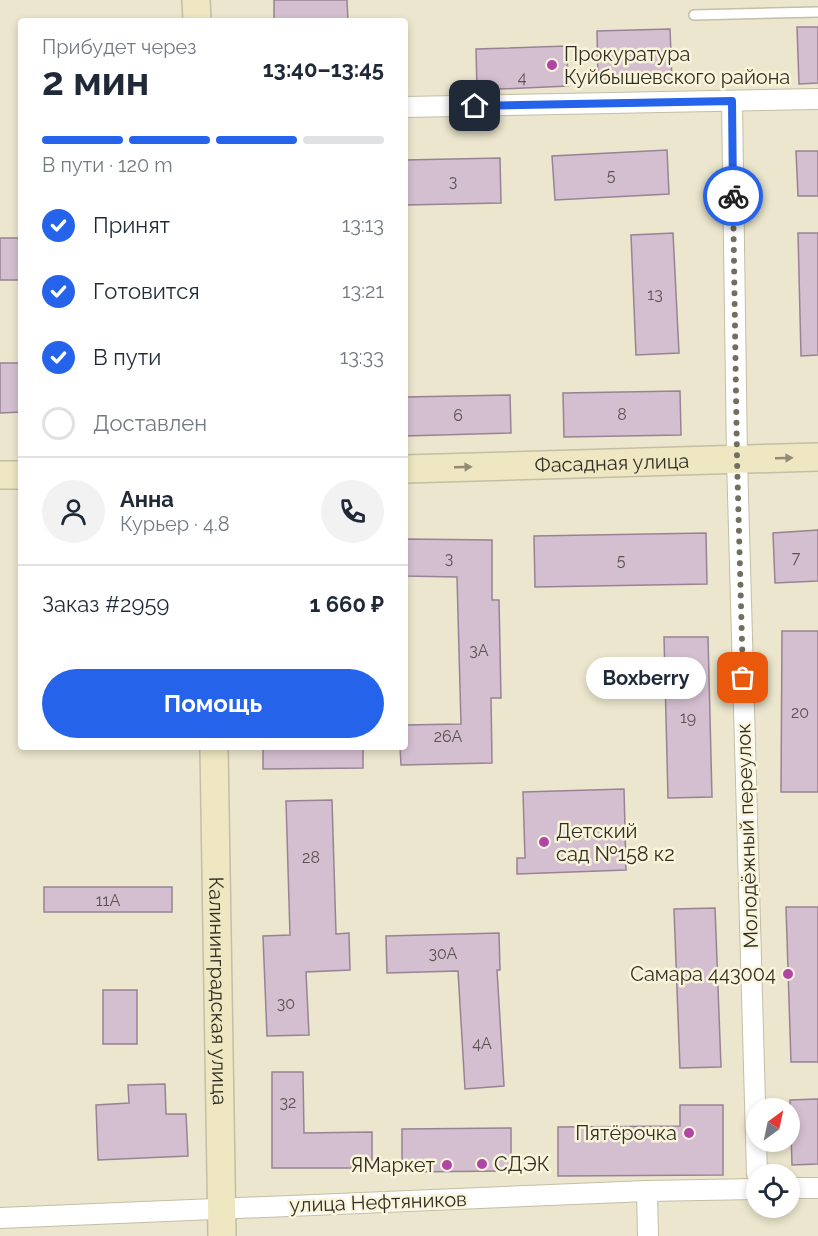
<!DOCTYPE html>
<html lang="ru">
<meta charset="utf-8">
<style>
body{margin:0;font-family:Raleway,sans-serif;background:#f2f2f3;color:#1f2937;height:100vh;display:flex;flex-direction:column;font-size:22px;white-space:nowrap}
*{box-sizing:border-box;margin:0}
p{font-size:20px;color:#747a83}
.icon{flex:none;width:33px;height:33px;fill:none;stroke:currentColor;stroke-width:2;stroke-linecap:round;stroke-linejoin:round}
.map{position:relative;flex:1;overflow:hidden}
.details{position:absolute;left:18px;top:18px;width:390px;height:732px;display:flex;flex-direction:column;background:#fff;border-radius:6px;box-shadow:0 3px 9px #0003}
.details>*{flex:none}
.needle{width:39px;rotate:33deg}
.tools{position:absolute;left:746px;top:1098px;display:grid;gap:12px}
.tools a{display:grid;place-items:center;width:54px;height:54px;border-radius:50%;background:#fff;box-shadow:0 3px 9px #0003;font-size:30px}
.pin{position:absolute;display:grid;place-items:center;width:51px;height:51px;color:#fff;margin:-26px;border-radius:12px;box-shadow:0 3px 9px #0006}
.courier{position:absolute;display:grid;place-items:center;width:60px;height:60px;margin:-30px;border:4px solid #2563eb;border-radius:50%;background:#fff;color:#222;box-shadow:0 2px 8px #0007}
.bubble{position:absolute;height:42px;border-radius:21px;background:#fff;box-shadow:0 3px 9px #0003;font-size:20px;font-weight:700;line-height:42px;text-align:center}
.head em{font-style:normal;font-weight:700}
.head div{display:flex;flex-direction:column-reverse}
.head{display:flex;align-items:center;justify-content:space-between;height:102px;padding:0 24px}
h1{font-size:39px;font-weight:700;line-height:45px}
.bar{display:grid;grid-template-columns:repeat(4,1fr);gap:9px 6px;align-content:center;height:72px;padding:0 24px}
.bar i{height:8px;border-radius:4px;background:#e0e1e3}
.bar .current{background:#2563eb}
.bar p{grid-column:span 4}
.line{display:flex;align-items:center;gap:15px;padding:0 24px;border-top:2px solid #e0e1e3}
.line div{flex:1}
.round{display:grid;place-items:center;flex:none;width:63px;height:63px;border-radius:32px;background:#f2f2f3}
ol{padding:0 24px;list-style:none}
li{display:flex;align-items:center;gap:18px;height:66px}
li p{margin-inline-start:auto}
li .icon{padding:6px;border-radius:50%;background:#2563eb;color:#fff;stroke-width:4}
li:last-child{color:#747a83}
li i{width:33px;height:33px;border:3px solid #e0e1e3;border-radius:50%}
.cta{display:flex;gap:12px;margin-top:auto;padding:12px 24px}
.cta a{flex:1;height:69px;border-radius:36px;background:#2563eb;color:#fff;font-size:24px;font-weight:700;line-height:69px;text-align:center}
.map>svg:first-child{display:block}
.building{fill:#d4bfd0;stroke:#988394;stroke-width:1.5}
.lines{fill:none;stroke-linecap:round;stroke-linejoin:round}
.lane-casing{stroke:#c3bea5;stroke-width:12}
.street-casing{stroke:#c3bea5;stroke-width:22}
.secondary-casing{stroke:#c3bea5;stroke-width:30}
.lane{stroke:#fff;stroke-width:9}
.street{stroke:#fff;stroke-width:20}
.secondary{stroke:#eee7c2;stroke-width:27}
.oneway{fill:#908b74}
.done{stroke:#726f60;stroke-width:6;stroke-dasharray:0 10.8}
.route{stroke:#2563eb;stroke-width:8}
.poi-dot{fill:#b045a6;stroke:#f9f4da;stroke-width:2}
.labels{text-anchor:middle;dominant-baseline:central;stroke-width:5;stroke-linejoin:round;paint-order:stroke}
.number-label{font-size:16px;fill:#5a5350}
.poi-label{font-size:20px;fill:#312f25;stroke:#f9f4da;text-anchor:start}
.street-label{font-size:20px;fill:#312f25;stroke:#f9f4da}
</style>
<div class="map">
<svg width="818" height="1236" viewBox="0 0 818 1236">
<rect width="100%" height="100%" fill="#ebe6cd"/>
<g class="building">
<path d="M274,0H347L348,21H274Z"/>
<path d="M797,27H818V83L799,84Z"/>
<path d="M670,29L672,82L598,84L597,31Z"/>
<path d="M567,46L568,86L477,90L476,49Z"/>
<path d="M667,150L669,194L555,200L552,156Z"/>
<path d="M796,151H818V196H798Z"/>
<path d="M500,158L501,203L405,205V160Z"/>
<path d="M673,233L679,353L636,355L631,235Z"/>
<path d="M798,233H818V355L801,356Z"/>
<rect x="0" y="238" width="21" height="42"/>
<path d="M0,363H21V412L0,413Z"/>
<path d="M680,391L681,435L564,437L563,393Z"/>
<path d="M510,395L511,433L405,436V397Z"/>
<path d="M818,530V581L775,583L773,533Z"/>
<path d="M706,533L707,584L535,587L534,536Z"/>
<path d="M405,539L492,540V600H499L501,698H491L492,763L401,765L400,747H405V725L461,724L457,577L405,576Z"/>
<path d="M782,631H818V792H781Z"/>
<path d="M664,637H708L712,797L668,798Z"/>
<path d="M263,747H363V768L263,769Z"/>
<path d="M624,789L626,870L517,874V858H525L523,792Z"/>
<path d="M332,800L336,934L349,933L350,970L306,972L309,1035L267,1036L263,936L290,935L286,801Z"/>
<rect x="44" y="887" width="128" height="25"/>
<path d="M786,907H818V1062H791Z"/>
<path d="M715,908L721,1067L680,1068L674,909Z"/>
<path d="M499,933L500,970H497L504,1086L465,1089L458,971L387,973L386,936Z"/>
<rect x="103" y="990" width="34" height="54"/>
<path d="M272,1072H303L304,1133L372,1132V1168H272Z"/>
<path d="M165,1084L166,1114H186L188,1156L98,1160L96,1105L129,1103L128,1085Z"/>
<path d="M818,1099V1164L792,1165L790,1100Z"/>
<path d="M680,1105H723V1175L558,1176V1127L680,1126Z"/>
<path d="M511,1128V1171L402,1172V1129Z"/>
</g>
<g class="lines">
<defs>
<path id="lane" d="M694,15L818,12"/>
<g id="street">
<path d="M732,101L737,459L757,1174"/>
<path d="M405,107L818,99"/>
<path d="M789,1188H818"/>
<path d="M647,1191L648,1236"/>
<path d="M0,1218L647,1191L756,1189"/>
</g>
<g id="secondary">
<path d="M196,0L197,21"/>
<path id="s1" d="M405,469L818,457"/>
<path d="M0,475H21"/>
<path id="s2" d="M214,747L222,1236"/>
</g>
</defs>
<use href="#lane" class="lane-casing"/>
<use href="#street" class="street-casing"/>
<use href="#secondary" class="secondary-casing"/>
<use href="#lane" class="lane"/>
<use href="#street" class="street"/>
<use href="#secondary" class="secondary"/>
</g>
<defs><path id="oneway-solid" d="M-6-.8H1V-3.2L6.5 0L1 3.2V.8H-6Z" transform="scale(1.5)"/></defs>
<g class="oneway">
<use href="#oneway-solid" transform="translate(784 458) rotate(-2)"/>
<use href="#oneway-solid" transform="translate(463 467) rotate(-2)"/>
</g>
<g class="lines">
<path class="done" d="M733,196L737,459L743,678"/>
<path class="route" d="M475,106L732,101L733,196"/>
</g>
<g class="poi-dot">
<circle cx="552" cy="65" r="6"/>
<circle cx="544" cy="842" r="6"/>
<circle cx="788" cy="974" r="6"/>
<circle cx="689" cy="1133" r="6"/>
<circle cx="482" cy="1164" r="6"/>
<circle cx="447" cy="1165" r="6"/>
</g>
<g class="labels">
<g class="number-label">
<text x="522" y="77">4</text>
<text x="611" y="175">5</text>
<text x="453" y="181">3</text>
<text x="655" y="294">13</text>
<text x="622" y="414">8</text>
<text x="458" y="415">6</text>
<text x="796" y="557">7</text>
<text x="449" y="558">3</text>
<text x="621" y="560">5</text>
<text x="479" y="650">3А</text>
<text x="800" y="712">20</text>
<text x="688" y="717">19</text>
<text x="448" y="736">26А</text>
<text x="311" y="857">28</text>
<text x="108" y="900">11А</text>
<text x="443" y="953">30А</text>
<text x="286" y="1003">30</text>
<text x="482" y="1043">4А</text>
<text x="288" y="1102">32</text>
</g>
<g class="poi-label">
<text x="564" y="54">Прокуратура<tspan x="564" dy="23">Куйбышевского района</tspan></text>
<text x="556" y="831">Детский<tspan x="556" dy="23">сад №158 к2</tspan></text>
<text x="776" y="974" text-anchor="end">Самара 443004</text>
<text x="677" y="1133" text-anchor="end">Пятёрочка</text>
<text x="494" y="1164">СДЭК</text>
<text x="435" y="1165" text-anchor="end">ЯМаркет</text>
</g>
<g class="street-label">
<text stroke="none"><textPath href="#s1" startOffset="207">Фасадная улица</textPath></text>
<text transform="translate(747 836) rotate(-92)">Молодёжный переулок</text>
<text stroke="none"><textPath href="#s2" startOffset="244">Калининградская улица</textPath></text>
<text transform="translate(378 1202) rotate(-2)">улица Нефтяников</text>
</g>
</g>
</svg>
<div class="tools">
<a><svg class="needle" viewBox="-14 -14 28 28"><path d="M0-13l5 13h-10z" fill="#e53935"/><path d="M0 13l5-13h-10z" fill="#747a83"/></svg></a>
<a><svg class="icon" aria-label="locate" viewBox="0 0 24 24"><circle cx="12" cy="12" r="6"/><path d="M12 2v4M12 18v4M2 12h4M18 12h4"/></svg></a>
</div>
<div class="pin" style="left:743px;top:678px;background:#ea580c"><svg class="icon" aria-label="bag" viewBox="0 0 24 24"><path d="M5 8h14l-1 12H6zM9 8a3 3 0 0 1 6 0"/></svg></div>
<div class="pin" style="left:475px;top:106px;background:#1f2937"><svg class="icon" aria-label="home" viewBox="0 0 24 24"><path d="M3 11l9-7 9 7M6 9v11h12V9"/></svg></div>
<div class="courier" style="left:733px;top:196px"><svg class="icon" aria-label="bike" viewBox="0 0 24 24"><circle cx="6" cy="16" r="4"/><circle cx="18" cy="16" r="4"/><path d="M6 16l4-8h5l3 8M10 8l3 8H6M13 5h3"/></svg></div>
<div class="bubble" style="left:586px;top:657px;width:120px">Boxberry</div>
<section class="details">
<div class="head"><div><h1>2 мин</h1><p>Прибудет через</p></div><em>13:40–13:45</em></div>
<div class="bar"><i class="current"></i><i class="current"></i><i class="current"></i><i></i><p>В пути · 120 m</p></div>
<ol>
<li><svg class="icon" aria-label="check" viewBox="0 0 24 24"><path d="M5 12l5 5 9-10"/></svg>Принят<p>13:13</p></li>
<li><svg class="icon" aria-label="check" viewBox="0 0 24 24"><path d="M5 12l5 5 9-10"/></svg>Готовится<p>13:21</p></li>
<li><svg class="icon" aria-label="check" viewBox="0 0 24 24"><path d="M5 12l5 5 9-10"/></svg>В пути<p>13:33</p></li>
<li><i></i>Доставлен</li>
</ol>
<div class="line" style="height:108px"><a class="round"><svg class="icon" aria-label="person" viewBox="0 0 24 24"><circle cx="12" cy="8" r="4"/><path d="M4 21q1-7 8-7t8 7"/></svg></a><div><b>Анна</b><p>Курьер · 4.8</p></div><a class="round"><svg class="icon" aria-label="phone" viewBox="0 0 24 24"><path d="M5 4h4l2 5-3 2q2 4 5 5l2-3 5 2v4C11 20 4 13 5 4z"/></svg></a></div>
<div class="line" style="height:78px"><div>Заказ #2959</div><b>1 660 ₽</b></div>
<div class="cta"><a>Помощь</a></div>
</section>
</div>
